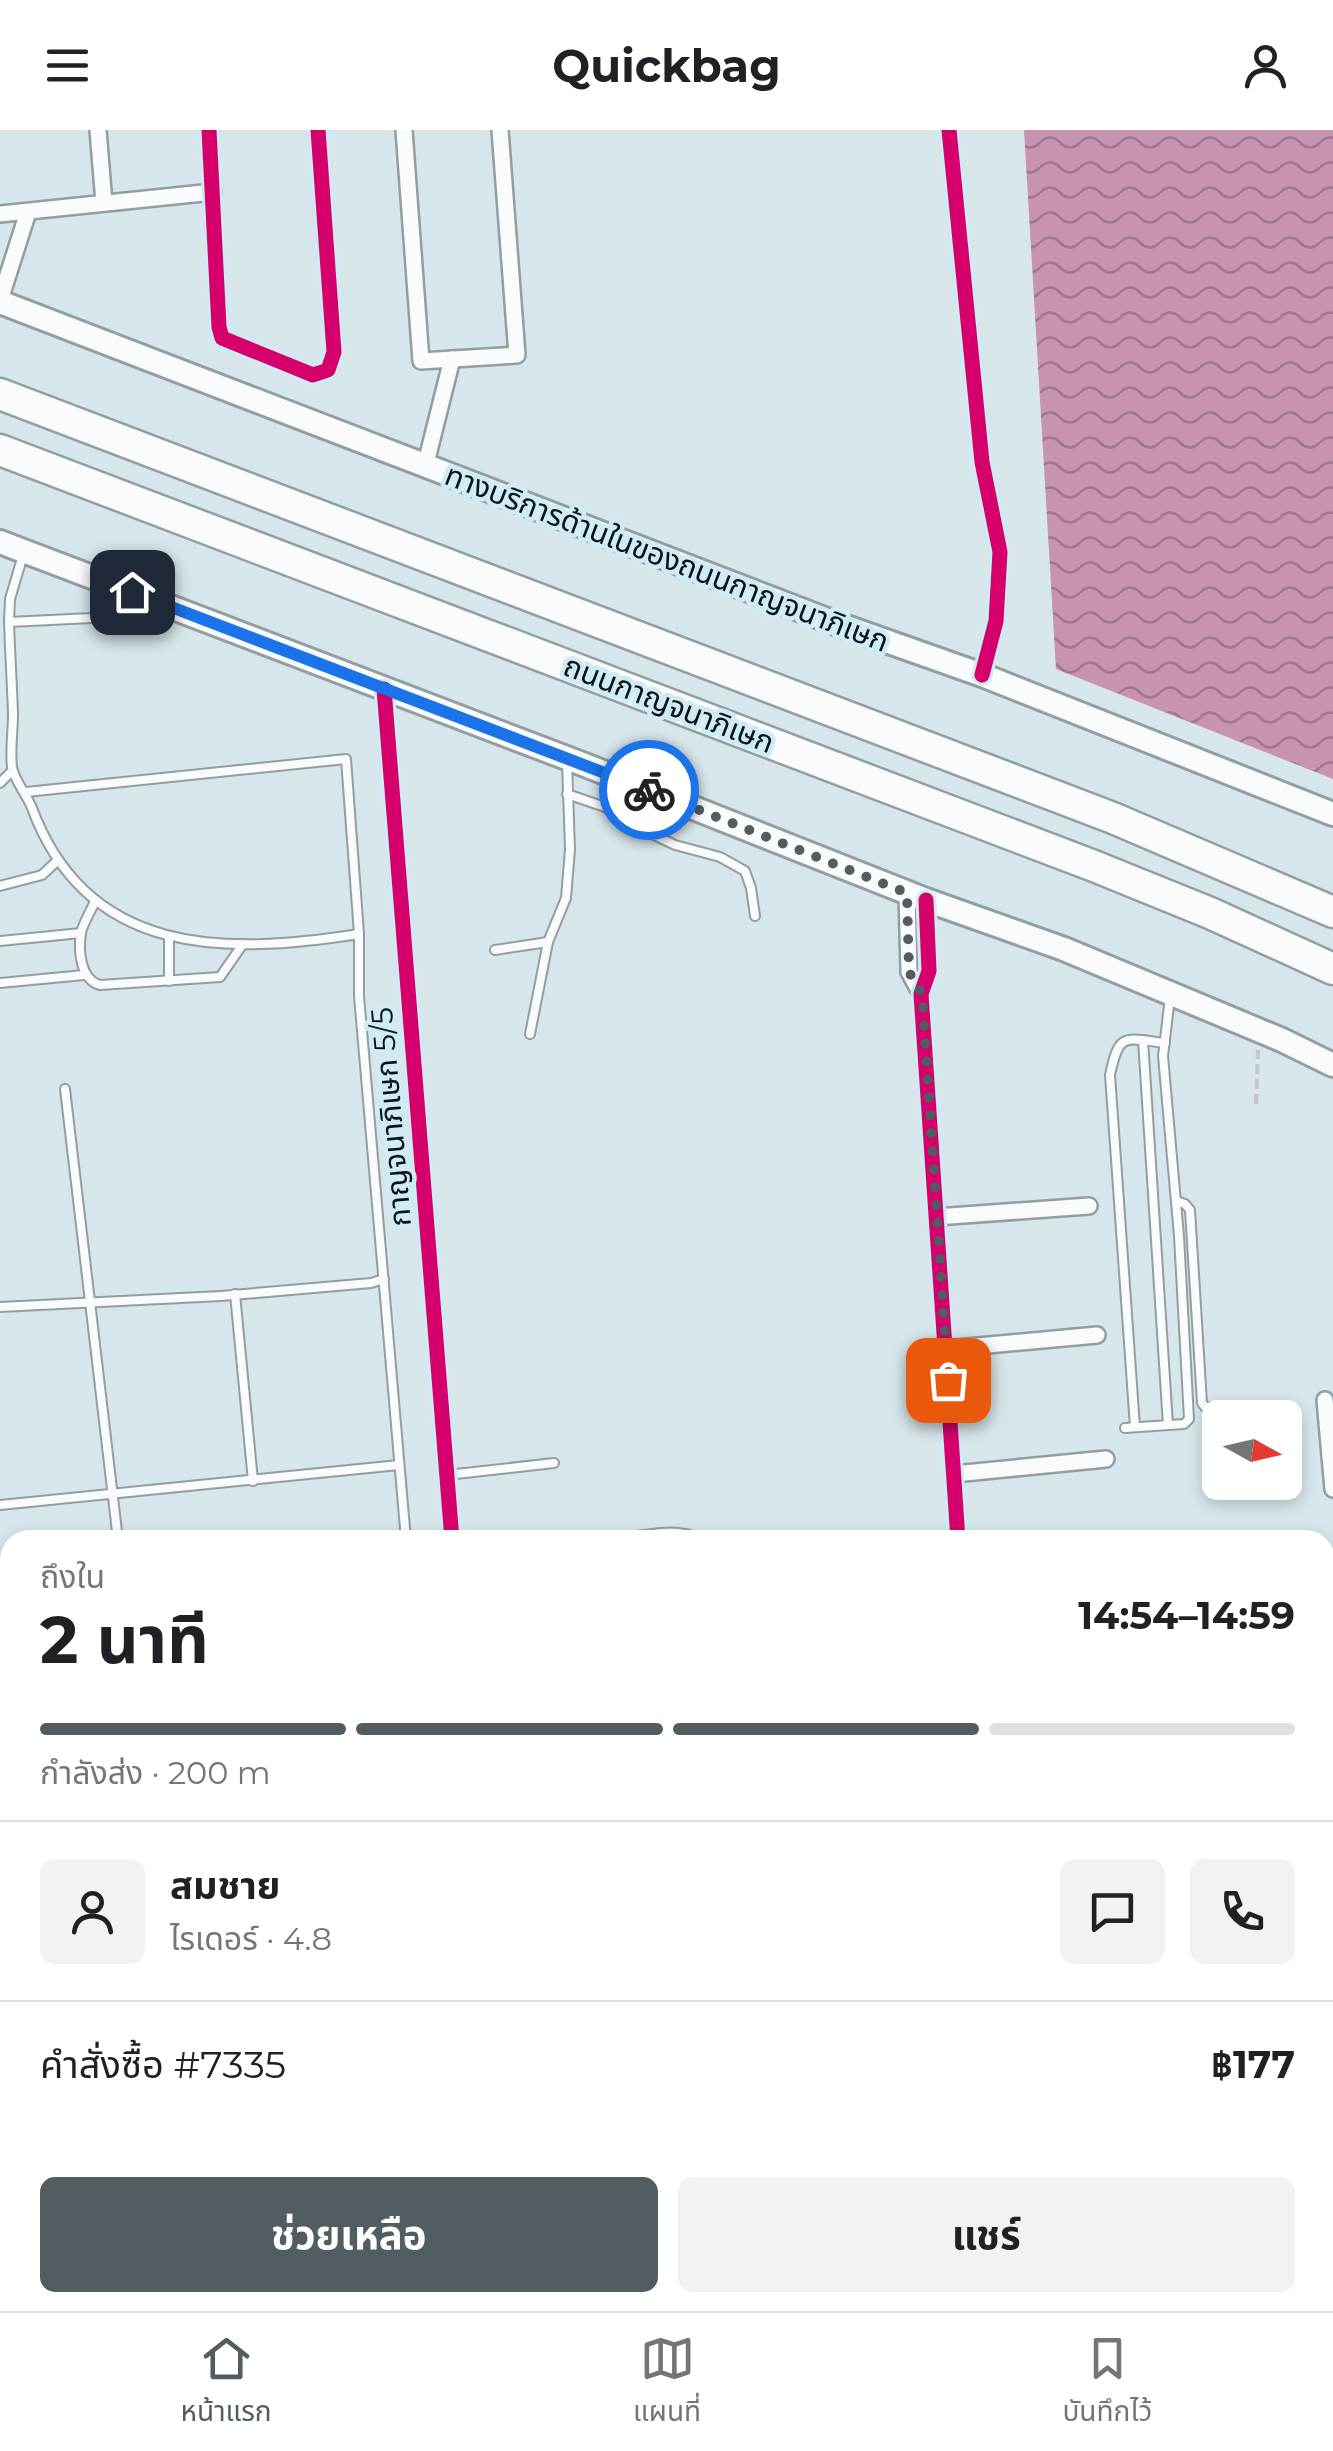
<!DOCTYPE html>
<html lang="th">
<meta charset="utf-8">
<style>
body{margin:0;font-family:Montserrat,"Noto Sans Thai",sans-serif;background:#f2f2f2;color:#202124;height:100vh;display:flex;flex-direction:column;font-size:38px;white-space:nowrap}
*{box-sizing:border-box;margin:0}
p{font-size:32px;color:#757577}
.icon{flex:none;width:55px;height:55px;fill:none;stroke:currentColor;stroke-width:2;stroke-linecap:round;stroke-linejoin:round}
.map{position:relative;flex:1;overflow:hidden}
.panel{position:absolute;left:0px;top:1400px;width:1335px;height:782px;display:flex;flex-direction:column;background:#fff;border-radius:30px 30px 0 0;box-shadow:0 5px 15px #0003}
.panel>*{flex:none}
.needle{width:65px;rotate:98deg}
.buttons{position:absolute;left:1202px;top:1270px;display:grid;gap:20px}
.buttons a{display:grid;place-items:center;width:100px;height:100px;border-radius:15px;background:#fff;box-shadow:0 5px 15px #0003;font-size:50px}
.pin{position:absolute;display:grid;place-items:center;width:85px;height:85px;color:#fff;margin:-42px;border-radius:20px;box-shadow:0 5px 15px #0006}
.courier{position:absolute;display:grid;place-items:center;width:100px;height:100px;margin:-50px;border:8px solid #1a73e8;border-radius:50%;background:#fff;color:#222;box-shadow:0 2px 12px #0007}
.headline em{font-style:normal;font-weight:700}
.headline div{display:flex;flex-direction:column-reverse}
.headline{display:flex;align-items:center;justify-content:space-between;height:170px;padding:0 40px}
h1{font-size:65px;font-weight:700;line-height:75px}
.bar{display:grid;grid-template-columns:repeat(4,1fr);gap:15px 10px;align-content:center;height:120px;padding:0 40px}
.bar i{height:12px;border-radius:8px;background:#e0e0e0}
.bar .selected{background:#515d61}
.bar p{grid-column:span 4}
.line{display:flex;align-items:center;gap:25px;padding:0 40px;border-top:2px solid #e0e0e0}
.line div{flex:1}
.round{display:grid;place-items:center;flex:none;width:105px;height:105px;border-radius:15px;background:#f2f2f2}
.primary-button{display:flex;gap:20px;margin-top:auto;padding:20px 40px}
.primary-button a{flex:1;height:115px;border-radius:15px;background:#515d61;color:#fff;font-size:40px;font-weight:700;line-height:115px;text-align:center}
.primary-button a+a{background:#f2f2f2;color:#202124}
header{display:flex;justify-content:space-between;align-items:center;height:130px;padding:0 40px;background:#fff;font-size:45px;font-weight:700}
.tabs{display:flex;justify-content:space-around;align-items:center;height:140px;border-top:2px solid #e0e0e0;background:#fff;font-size:28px;color:#757577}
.tabs a{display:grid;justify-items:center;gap:5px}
.tabs .selected{color:#515d61}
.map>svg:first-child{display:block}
.water{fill:url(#water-waves)}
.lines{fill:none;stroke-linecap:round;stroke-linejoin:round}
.lane-casing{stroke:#939ea2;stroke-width:12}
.street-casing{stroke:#939ea2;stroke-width:20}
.secondary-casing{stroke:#939ea2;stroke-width:28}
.highway-casing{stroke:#939ea2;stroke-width:35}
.path{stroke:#c2c7c8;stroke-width:4;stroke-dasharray:10 5;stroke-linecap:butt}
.lane{stroke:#f9fbfc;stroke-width:8}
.street{stroke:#f9fbfc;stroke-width:15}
.secondary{stroke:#f9fbfc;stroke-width:22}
.highway{stroke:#f9fbfc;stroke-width:30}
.cycleway-casing{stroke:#cfebf3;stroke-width:21}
.cycleway{stroke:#d6006c;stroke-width:15}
.done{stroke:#515d61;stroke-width:10;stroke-dasharray:0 18}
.route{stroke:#1a73e8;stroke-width:12}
.labels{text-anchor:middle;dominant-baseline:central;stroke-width:9;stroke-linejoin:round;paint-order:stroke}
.street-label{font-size:30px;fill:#091316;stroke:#cfebf3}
</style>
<header><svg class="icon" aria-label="menu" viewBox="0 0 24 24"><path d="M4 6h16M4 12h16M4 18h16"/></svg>Quickbag<svg class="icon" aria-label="person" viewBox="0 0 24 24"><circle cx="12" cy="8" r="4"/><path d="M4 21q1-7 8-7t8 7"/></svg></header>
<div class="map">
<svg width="1333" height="2181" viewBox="0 0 1333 2181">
<defs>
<pattern id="water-waves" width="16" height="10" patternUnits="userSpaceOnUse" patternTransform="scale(2.5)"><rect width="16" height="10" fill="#c892b1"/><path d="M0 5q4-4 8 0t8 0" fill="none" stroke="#a1768f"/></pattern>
</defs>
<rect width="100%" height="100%" fill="#d7e6eb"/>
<path class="water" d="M1024,0H1333V649L1056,539Z"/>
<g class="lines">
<defs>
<g id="lane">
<path d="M23,425L10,469L9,492C10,523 12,553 13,584C13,601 10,620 12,637C14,650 27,665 32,678C87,827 225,825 359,804V866L406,1410"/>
<path d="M9,492L92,488"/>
<path d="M0,653L12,641"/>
<path d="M26,662L346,629L359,804"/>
<path d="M567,664L605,677L629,693L675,715L720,727L745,741L751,758L755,786"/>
<path d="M0,756L42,745L57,731"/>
<path d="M95,771C91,781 83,793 81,803C78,822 81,850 100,855L220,847L243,814"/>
<path d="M0,811L81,803"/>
<path d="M495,820L548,812"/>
<path d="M169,851V807"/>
<path d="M0,853L84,845"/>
<path d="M530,904L548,812L566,768L570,719L567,632"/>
<path d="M1143,910L1168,1295"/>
<path d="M65,959L118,1410"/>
<path d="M1176,1071L1185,1074L1190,1080L1202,1273L1205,1277L1254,1279"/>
<path d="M235,1164L253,1351"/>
<path d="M0,1177L221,1166L371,1153L384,1149"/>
<path d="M1135,1297L1110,945C1119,902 1124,908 1165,913"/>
<path d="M1125,1298L1184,1294L1189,1289L1179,1106L1163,926L1170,867"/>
<path d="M447,1345L554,1333"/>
<path d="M0,1375L399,1335"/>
<path d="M609,1410C638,1407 676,1395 702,1410"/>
<path d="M0,1584L10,1583"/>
<path d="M0,1791L10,1799"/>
<path d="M3,1850H10"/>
<path d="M752,2172L753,2181"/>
</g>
<g id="street">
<path d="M98,0L104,73"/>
<path d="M209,0L219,197L222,208L313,245L328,240L334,222L318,0"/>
<path d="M404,0L421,231L517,225L500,0"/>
<path d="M949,0L982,332L1000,422L996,491L982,545"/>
<path d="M0,84L213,62"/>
<path d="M0,170L28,82"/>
<path d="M425,337L452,229"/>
<path d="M384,559L452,1410"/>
<path d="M907,763L909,842L921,864"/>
<path d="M926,770L929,841L921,864L958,1410"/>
<path d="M936,1087L1089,1076"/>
<path d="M945,1219L1097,1205"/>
<path d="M1325,1270L1330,1326"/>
<path d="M1333,1326H1330L1333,1359"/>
<path d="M954,1344L1106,1329"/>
<path d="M514,2172L515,2181"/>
<path d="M1010,2172L1011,2181"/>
<path d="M1122,2172V2181"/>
</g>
<g id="secondary">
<path d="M0,172L835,493L982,545L1333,684"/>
<path d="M0,412L585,635L926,770L1064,819L1282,910L1333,935"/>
</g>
<g id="highway">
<path d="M0,264L1113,688L1333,782"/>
<path d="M0,320L1094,736L1210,783L1333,839"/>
</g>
</defs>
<use href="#lane" class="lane-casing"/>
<use href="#street" class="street-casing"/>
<use href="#secondary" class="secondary-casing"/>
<use href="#highway" class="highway-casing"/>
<path class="path" d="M1256,974L1258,920"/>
<use href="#lane" class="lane"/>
<use href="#street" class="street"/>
<use href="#secondary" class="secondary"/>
<use href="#highway" class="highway"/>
<defs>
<g id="cycleway">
<path d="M209,0L219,197L222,208L313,245L328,240L334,222L318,0"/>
<path d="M949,0L982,332L1000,422L996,491L982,545"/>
<path d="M384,559L452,1410"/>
<path d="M926,770L929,841L921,864L958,1410"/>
</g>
</defs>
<use href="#cycleway" class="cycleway-casing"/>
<use href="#cycleway" class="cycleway"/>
</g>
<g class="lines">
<path class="done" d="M649,660L907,763L909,842L922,864L948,1250"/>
<path class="route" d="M132,462L649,660"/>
</g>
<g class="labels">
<g class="street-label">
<text transform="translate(667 428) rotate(21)">ทางบริการด้านในของถนนกาญจนาภิเษก</text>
<text transform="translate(669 574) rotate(21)">ถนนกาญจนาภิเษก</text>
<text transform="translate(391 987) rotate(-95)">กาญจนาภิเษก 5/5</text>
</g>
</g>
</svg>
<div class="buttons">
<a><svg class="needle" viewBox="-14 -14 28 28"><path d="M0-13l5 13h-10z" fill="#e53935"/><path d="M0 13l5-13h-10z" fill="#757577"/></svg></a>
</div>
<div class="pin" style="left:948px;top:1250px;background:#ea580c"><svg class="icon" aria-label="bag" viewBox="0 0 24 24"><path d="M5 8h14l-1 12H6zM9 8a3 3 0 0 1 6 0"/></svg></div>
<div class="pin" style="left:132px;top:462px;background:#1f2937"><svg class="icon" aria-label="home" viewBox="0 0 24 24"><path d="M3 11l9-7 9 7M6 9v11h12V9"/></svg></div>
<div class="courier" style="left:649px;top:660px"><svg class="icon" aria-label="bike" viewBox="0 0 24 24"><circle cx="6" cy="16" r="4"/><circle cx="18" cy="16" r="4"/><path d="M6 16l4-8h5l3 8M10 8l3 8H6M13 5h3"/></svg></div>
<section class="panel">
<div class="headline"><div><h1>2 นาที</h1><p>ถึงใน</p></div><em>14:54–14:59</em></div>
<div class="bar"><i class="selected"></i><i class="selected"></i><i class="selected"></i><i></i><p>กำลังส่ง · 200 m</p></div>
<div class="line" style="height:180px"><a class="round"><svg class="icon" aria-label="person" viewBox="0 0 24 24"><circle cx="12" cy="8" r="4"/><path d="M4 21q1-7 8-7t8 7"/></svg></a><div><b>สมชาย</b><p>ไรเดอร์ · 4.8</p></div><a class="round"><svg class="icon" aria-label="chat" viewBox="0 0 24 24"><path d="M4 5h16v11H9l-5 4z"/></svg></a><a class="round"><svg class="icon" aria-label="phone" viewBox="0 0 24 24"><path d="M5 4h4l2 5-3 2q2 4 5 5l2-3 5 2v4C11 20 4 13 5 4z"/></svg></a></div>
<div class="line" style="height:130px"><div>คำสั่งซื้อ #7335</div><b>฿177</b></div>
<div class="primary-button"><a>ช่วยเหลือ</a><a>แชร์</a></div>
</section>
</div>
<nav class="tabs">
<a class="selected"><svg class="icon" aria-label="home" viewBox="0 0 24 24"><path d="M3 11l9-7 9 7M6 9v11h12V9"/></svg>หน้าแรก</a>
<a><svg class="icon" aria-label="map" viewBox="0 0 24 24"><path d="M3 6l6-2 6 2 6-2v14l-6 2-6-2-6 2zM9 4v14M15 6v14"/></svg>แผนที่</a>
<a><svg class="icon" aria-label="saved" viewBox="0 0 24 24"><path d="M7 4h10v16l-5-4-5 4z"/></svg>บันทึกไว้</a>
</nav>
